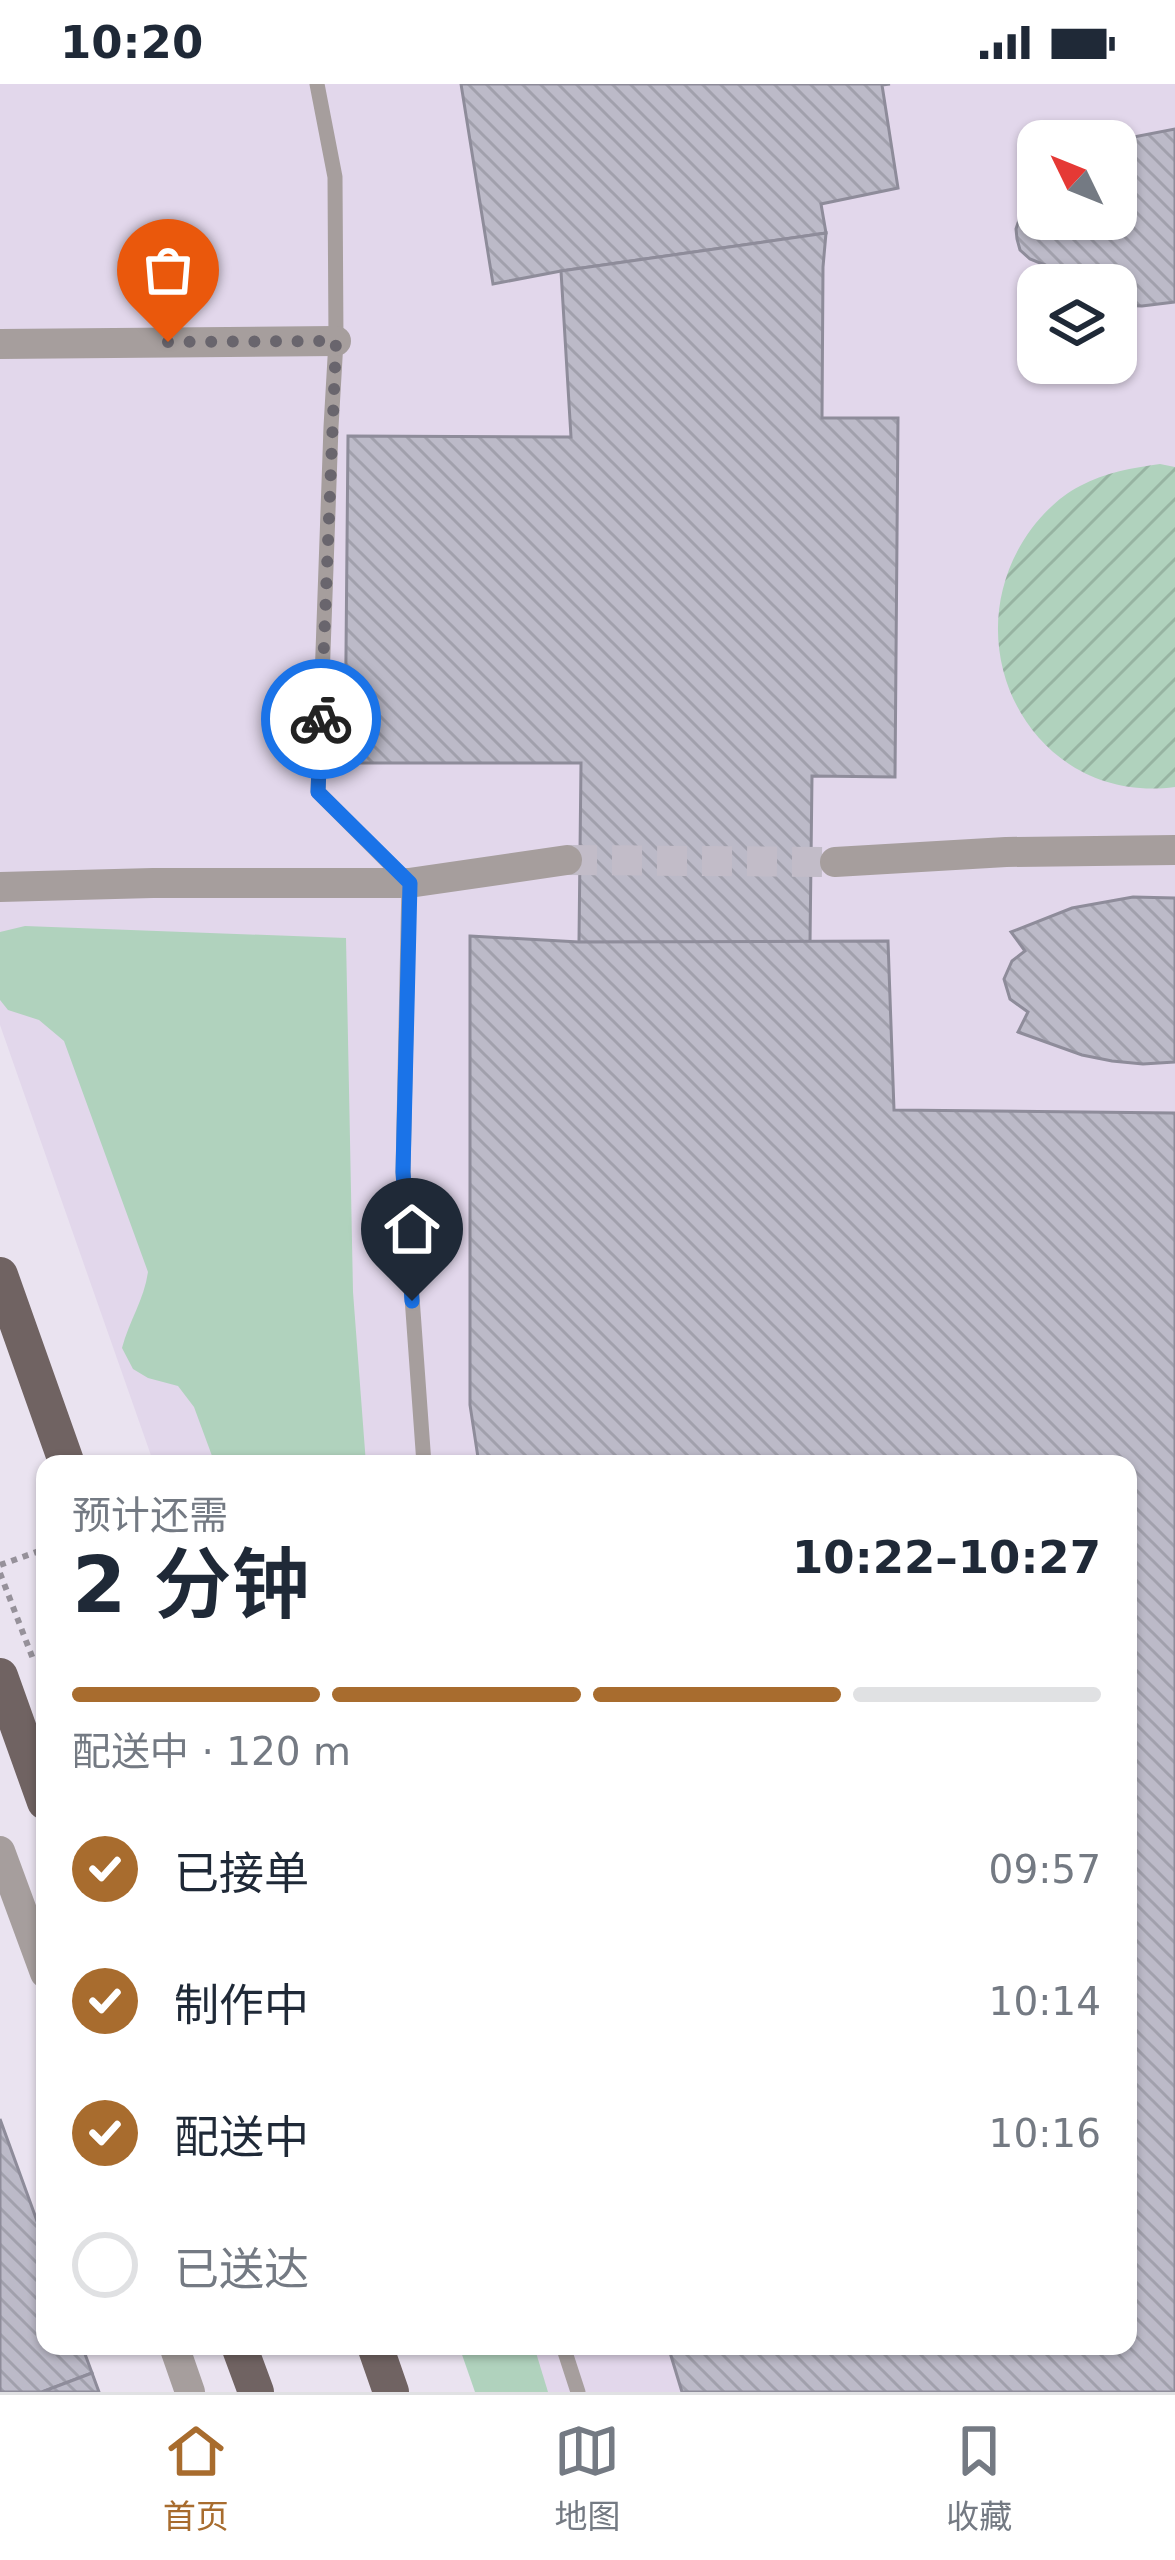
<!DOCTYPE html>
<html lang="zh">
<meta charset="utf-8">
<style>
body{margin:0;font-family:"DejaVu Sans","Noto Sans SC",sans-serif;background:#f6f6f7;color:#1f2937;height:100vh;display:flex;flex-direction:column;font-size:45px;white-space:nowrap}
*{box-sizing:border-box;margin:0}
p{font-size:39px;color:#747a83}
.icon{flex:none;width:66px;height:66px;fill:none;stroke:currentColor;stroke-width:2;stroke-linecap:round;stroke-linejoin:round}
.map{position:relative;flex:1;overflow:hidden}
.sheet{position:absolute;left:36px;top:1371px;width:1101px;height:900px;display:flex;flex-direction:column;background:#fff;border-radius:24px;box-shadow:0 3px 9px #0004}
.sheet>*{flex:none}
.needle{width:78px;rotate:313deg}
.controls{position:absolute;left:1017px;top:36px;display:grid;gap:24px}
.controls a{display:grid;place-items:center;width:120px;height:120px;border-radius:24px;background:#fff;box-shadow:0 3px 9px #0004;font-size:60px}
.pin{position:absolute;display:grid;place-items:center;width:102px;height:102px;color:#fff;margin:-123px -51px;border-radius:50% 50% 50% 0;rotate:-45deg;box-shadow:0 0 12px #0007}
.pin .icon{rotate:45deg}
.courier{position:absolute;display:grid;place-items:center;width:120px;height:120px;margin:-60px;border:9px solid #1a73e8;border-radius:50%;background:#fff;color:#222;box-shadow:0 3px 15px #0007}
.summary em{font-style:normal;font-weight:600}
.summary div{display:flex;flex-direction:column-reverse}
.summary{display:flex;align-items:center;justify-content:space-between;height:204px;padding:0 36px}
h1{font-size:78px;font-weight:600;line-height:90px}
.bar{display:grid;grid-template-columns:repeat(4,1fr);gap:18px 12px;align-content:center;height:144px;padding:0 36px}
.bar i{height:15px;border-radius:9px;background:#e0e1e3}
.bar .on{background:#a86c2e}
.bar p{grid-column:span 4}
ol{padding:0 36px;list-style:none}
li{display:flex;align-items:center;gap:36px;height:132px}
li p{margin-inline-start:auto}
li .icon{padding:12px;border-radius:50%;background:#a86c2e;color:#fff;stroke-width:4}
li:last-child{color:#747a83}
li i{width:66px;height:66px;border:6px solid #e0e1e3;border-radius:50%}
.status{display:flex;justify-content:space-between;align-items:center;height:84px;padding:0 60px;background:#fff;direction:ltr}
.status svg{height:33px;fill:currentColor}
.tab-bar{display:flex;justify-content:space-around;align-items:center;height:168px;border-top:3px solid #e0e1e3;background:#fff;font-size:33px;color:#747a83}
.tab-bar a{display:grid;justify-items:center;gap:6px}
.tab-bar .on{color:#a86c2e}
.map>svg:first-child{display:block}
.built{fill:#e2d7eb;fill-rule:evenodd}
.green{fill:#b0d2bd}
.garden{fill:url(#garden-furrows)}
.building{fill:url(#building-back-hatch);stroke:#8e8c9a;stroke-width:3}
.lines{fill:none;stroke-linecap:round;stroke-linejoin:round}
.street-tunnel{stroke:#c2bcc8;stroke-width:30;stroke-dasharray:30 15;stroke-linecap:butt}
.path{stroke:#96919a;stroke-width:6;stroke-dasharray:6 6;stroke-linecap:butt}
.lane{stroke:#a69e9d;stroke-width:15}
.street{stroke:#a69e9d;stroke-width:30}
.primary{stroke:#706362;stroke-width:36}
.done{stroke:#69656d;stroke-width:12;stroke-dasharray:0 21.6}
.route{stroke:#1a73e8;stroke-width:15}
</style>
<div class="status"><b>10:20</b><svg viewBox="0 0 49 12"><path d="M0 12V9h3v3zM5 12V6h3v6zM10 12V3h3v9zM15 12V0h3v12zM26 1h20v11H26zM47 4h2v5h-2z"/></svg></div>
<div class="map">
<svg width="1175" height="2308" viewBox="0 0 1175 2308">
<defs>
<pattern id="garden-furrows" width="10" height="10" patternUnits="userSpaceOnUse" patternTransform="scale(3)"><rect width="10" height="10" fill="#b0d2bd"/><path d="M-1 1l2-2M0 10L10 0M9 11l2-2" fill="none" stroke="#97b4a2"/></pattern>
<pattern id="building-back-hatch" width="6" height="6" patternUnits="userSpaceOnUse" patternTransform="scale(3)"><rect width="6" height="6" fill="#bcbac8"/><path d="M-1 5l2 2M0 0l6 6M5-1l2 2" fill="none" stroke="#a1a0ac"/></pattern>
</defs>
<rect width="100%" height="100%" fill="#eae3f0"/>
<path class="built" d="M0,0H1175V2308H480L464,2262H1128V1380H154L0,941ZM1038,57H1116V135H1038ZM1038,201H1116V279H1038Z"/>
<g class="green">
<path d="M25,842L346,854L353,1208L366,1380H215L194,1323L178,1302L148,1294L133,1285L122,1264C129,1237 144,1216 148,1188L64,957L39,936L8,926L0,916V848Z"/>
<path d="M459,2262H534L548,2308H475Z"/>
</g>
<path class="garden" d="M1160,380L1175,383V703C1031,722 947,558 1032,444C1045,427 1062,411 1080,402C1106,388 1132,384 1160,380Z"/>
<g class="building">
<path d="M461,0H890L882,1L898,104L821,120L826,149L561,187L493,200Z"/>
<path d="M1175,45V218L1142,222L1116,221V201H1040L1045,181L1030,175L1020,166L1017,155L1016,145L1020,133L1033,122L1019,103L1038,89V135H1116V57H1113Z"/>
<path d="M826,149L823,183L822,334H898L895,693L812,692L810,859L579,858L581,679H345L348,352L571,353L561,187Z"/>
<path d="M1133,813L1175,814V978L1143,980L1112,977L1082,971L1018,948L1028,928L1010,915L1004,895L1012,877L1025,867L1011,848L1072,824Z"/>
<path d="M470,852L579,858L888,857L894,1026L1175,1029V2308H682L668,2262H1128V1380H479L470,1321Z"/>
<path d="M0,2035L45,2159V2262H82L92,2289L42,2308H0Z"/>
<path d="M92,2289L99,2308H42Z"/>
</g>
<g class="lines">
<path class="street-tunnel" d="M567,776L835,778"/>
<g class="path">
<path d="M0,1481L45,1465"/>
<path d="M0,1489L33,1575"/>
</g>
<g class="lane">
<path d="M317,0L335,93L336,257L331,343L318,708L409,799L403,1088L424,1380"/>
<path d="M563,2262L578,2308"/>
</g>
<g class="street">
<path d="M0,260L336,257"/>
<path d="M835,778L1006,768L1175,766"/>
<path d="M0,803L153,799H409L567,776"/>
<path d="M0,1767L45,1889"/>
<path d="M174,2262L190,2308"/>
</g>
<g class="primary">
<path d="M0,1191L67,1380"/>
<path d="M0,1592L45,1718"/>
<path d="M239,2262L256,2308"/>
<path d="M375,2262L391,2308"/>
</g>
</g>
<g class="lines">
<path class="done" d="M168,258L336,257L321,635"/>
<path class="route" d="M321,635L318,708L410,799L403,1088L412,1217"/>
</g>
</svg>
<div class="controls">
<a><svg class="needle" viewBox="-14 -14 28 28"><path d="M0-13l5 13h-10z" fill="#e53935"/><path d="M0 13l5-13h-10z" fill="#747a83"/></svg></a>
<a><svg class="icon" aria-label="layers" viewBox="0 0 24 24"><path d="M12 4l9 5-9 5-9-5zM3 14l9 5 9-5"/></svg></a>
</div>
<div class="pin" style="left:168px;top:258px;background:#ea580c"><svg class="icon" aria-label="bag" viewBox="0 0 24 24"><path d="M5 8h14l-1 12H6zM9 8a3 3 0 0 1 6 0"/></svg></div>
<div class="pin" style="left:412px;top:1217px;background:#1f2937"><svg class="icon" aria-label="home" viewBox="0 0 24 24"><path d="M3 11l9-7 9 7M6 9v11h12V9"/></svg></div>
<div class="courier" style="left:321px;top:635px"><svg class="icon" aria-label="bike" viewBox="0 0 24 24"><circle cx="6" cy="16" r="4"/><circle cx="18" cy="16" r="4"/><path d="M6 16l4-8h5l3 8M10 8l3 8H6M13 5h3"/></svg></div>
<section class="sheet">
<div class="summary"><div><h1>2 分钟</h1><p>预计还需</p></div><em>10:22–10:27</em></div>
<div class="bar"><i class="on"></i><i class="on"></i><i class="on"></i><i></i><p>配送中 · 120 m</p></div>
<ol>
<li><svg class="icon" aria-label="check" viewBox="0 0 24 24"><path d="M5 12l5 5 9-10"/></svg>已接单<p>09:57</p></li>
<li><svg class="icon" aria-label="check" viewBox="0 0 24 24"><path d="M5 12l5 5 9-10"/></svg>制作中<p>10:14</p></li>
<li><svg class="icon" aria-label="check" viewBox="0 0 24 24"><path d="M5 12l5 5 9-10"/></svg>配送中<p>10:16</p></li>
<li><i></i>已送达</li>
</ol>
</section>
</div>
<nav class="tab-bar">
<a class="on"><svg class="icon" aria-label="home" viewBox="0 0 24 24"><path d="M3 11l9-7 9 7M6 9v11h12V9"/></svg>首页</a>
<a><svg class="icon" aria-label="map" viewBox="0 0 24 24"><path d="M3 6l6-2 6 2 6-2v14l-6 2-6-2-6 2zM9 4v14M15 6v14"/></svg>地图</a>
<a><svg class="icon" aria-label="saved" viewBox="0 0 24 24"><path d="M7 4h10v16l-5-4-5 4z"/></svg>收藏</a>
</nav>
